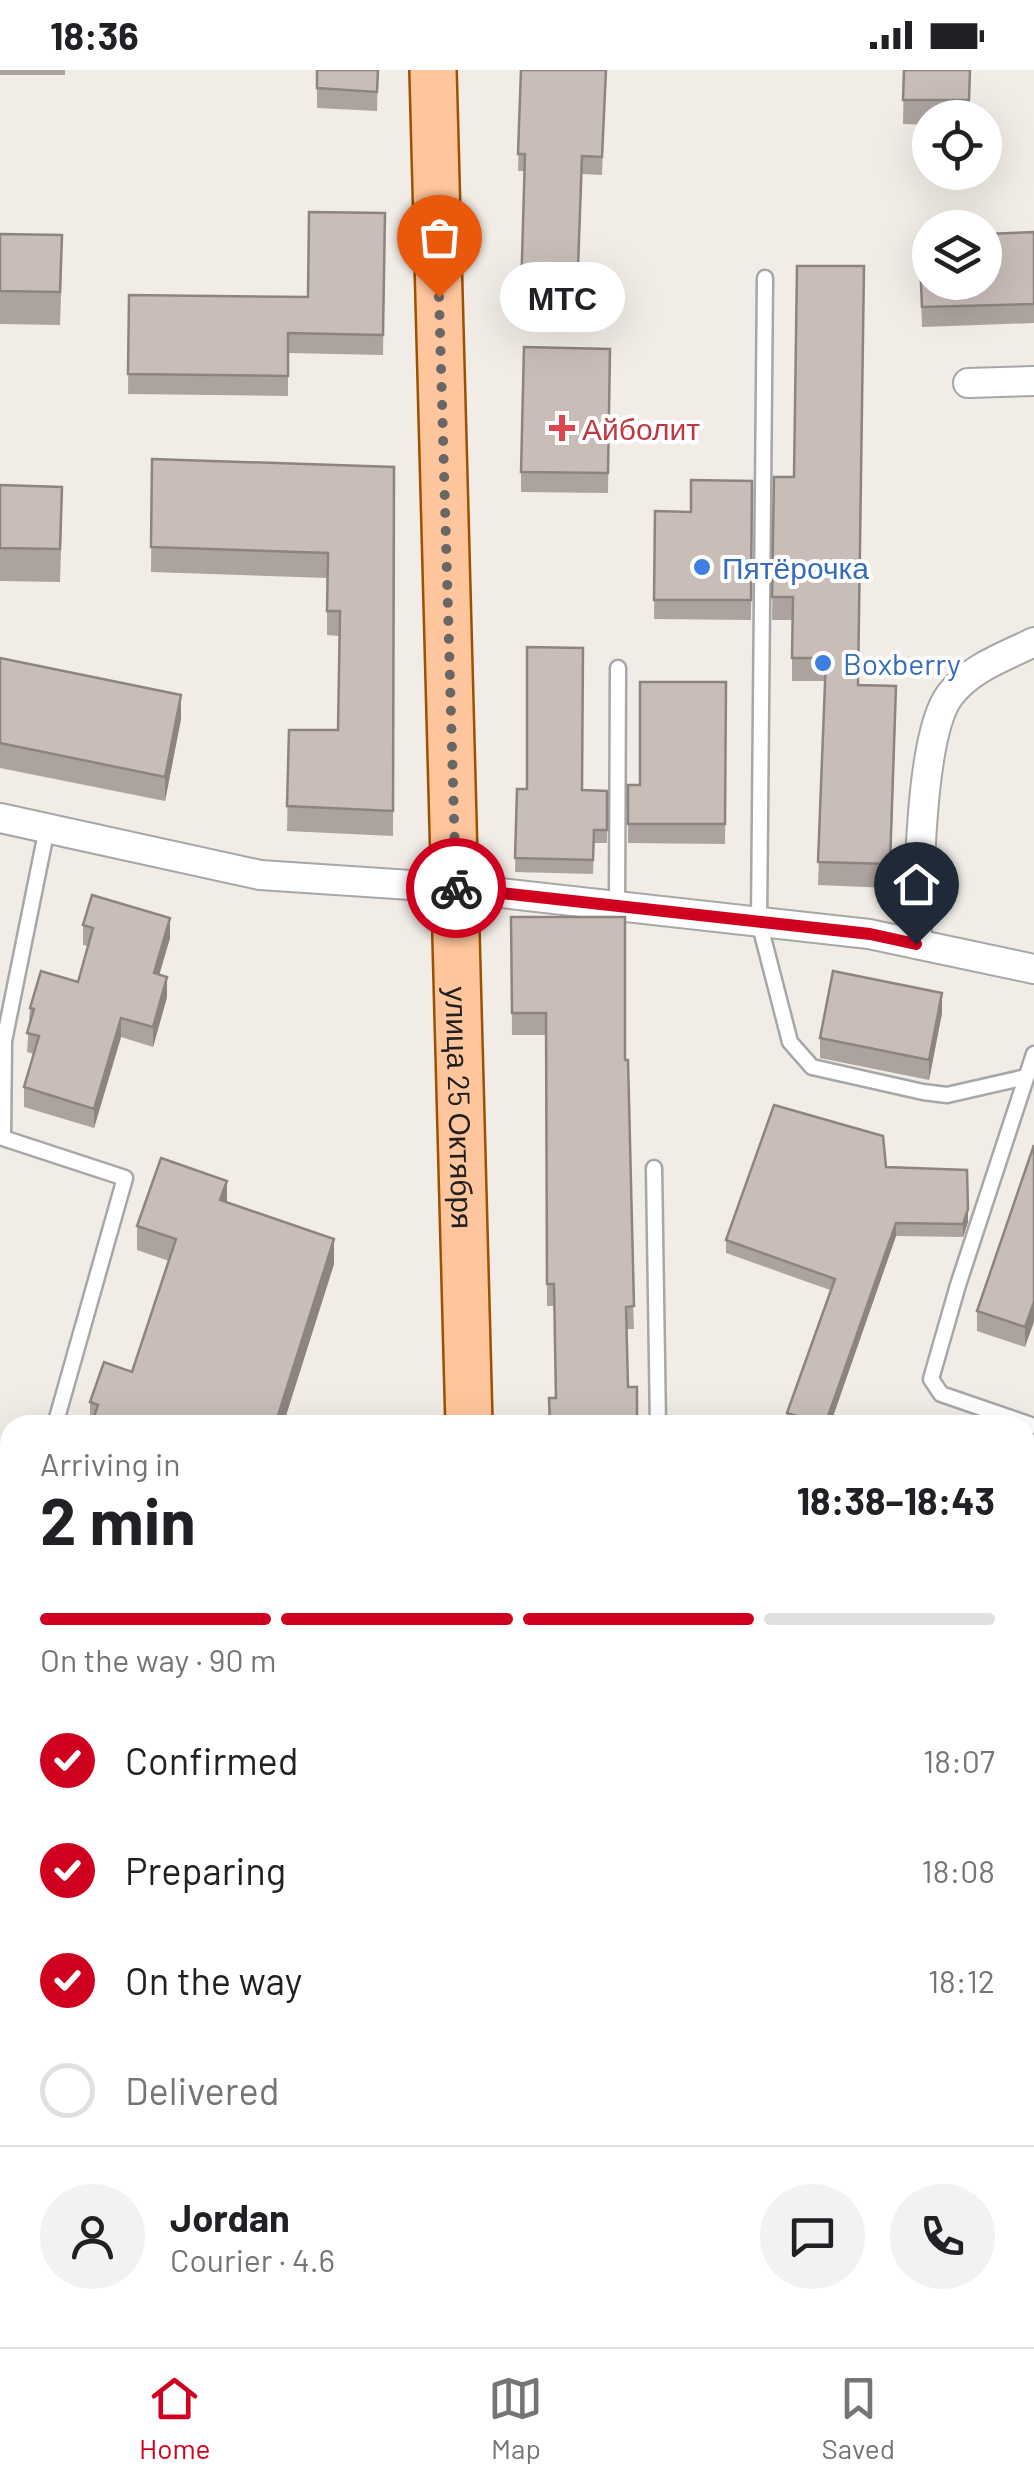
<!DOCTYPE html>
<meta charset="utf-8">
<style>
body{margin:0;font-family:Barlow,sans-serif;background:#f2f2f2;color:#202124;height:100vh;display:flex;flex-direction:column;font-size:38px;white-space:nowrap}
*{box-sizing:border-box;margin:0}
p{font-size:32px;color:#757577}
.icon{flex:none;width:55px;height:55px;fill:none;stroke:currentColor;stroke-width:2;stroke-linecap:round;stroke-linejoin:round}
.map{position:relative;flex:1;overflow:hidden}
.side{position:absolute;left:0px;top:1345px;width:1035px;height:932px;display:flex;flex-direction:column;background:#fff;border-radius:30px 30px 0 0;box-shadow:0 10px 40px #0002}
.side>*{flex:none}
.controls{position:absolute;left:912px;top:30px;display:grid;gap:20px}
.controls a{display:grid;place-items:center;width:90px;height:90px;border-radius:50%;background:#fff;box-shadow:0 10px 40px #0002;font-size:50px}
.pin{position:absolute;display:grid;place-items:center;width:85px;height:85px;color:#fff;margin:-102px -42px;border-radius:50% 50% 50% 0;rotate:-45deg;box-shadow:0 0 10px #0007}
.pin .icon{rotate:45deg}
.courier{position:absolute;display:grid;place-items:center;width:100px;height:100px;margin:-50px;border:8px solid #d0001f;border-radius:50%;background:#fff;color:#222;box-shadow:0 2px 12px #0007}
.bubble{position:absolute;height:70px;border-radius:35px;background:#fff;box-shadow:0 10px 40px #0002;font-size:32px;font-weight:700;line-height:70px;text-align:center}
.head em{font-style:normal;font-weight:700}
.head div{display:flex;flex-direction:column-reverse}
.head{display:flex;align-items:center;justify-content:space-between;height:170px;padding:0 40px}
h1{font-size:65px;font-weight:700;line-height:75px}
.bar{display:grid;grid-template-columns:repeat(4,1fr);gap:15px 10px;align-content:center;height:120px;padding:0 40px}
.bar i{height:12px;border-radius:8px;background:#e0e0e0}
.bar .current{background:#d0001f}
.bar p{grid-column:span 4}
.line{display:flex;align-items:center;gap:25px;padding:0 40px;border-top:2px solid #e0e0e0}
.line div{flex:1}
.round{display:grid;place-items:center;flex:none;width:105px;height:105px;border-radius:52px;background:#f2f2f2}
ol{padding:0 40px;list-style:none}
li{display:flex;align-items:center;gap:30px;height:110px}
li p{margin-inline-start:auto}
li .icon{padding:10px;border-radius:50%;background:#d0001f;color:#fff;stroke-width:4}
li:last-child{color:#757577}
li i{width:55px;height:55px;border:5px solid #e0e0e0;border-radius:50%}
.status{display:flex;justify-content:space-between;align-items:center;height:70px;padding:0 50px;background:#fff;direction:ltr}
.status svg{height:28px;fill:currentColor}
.tabs{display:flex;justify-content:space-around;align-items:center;height:140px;border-top:2px solid #e0e0e0;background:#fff;font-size:28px;color:#757577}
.tabs a{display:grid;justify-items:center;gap:5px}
.tabs .current{color:#d0001f}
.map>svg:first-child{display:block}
.park{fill:#c5fdc1}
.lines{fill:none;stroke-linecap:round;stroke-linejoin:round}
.service-casing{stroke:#a7a7a7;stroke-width:19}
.minor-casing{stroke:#a7a7a7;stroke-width:32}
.primary-casing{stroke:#9c5100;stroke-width:50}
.service{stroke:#fff;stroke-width:14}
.minor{stroke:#fff;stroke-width:28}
.primary{stroke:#ffc69d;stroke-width:45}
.wall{fill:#ada39e}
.shaded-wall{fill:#8d8481}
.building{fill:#c9bdb8;stroke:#8d8481;stroke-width:2.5}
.done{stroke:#696765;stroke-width:10;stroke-dasharray:0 18}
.route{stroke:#d0001f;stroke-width:12}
.health-dot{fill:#e0444e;stroke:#fff;stroke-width:4}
.shop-dot{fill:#3f7fe0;stroke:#fff;stroke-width:4}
.labels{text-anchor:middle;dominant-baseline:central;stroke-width:8;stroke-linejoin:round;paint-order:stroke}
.health-label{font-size:30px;fill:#be3a42;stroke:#fff;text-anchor:start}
.shop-label{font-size:30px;fill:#366cbe;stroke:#fff;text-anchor:start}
.street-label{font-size:30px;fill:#202020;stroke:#fff}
</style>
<div class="status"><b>18:36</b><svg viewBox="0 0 49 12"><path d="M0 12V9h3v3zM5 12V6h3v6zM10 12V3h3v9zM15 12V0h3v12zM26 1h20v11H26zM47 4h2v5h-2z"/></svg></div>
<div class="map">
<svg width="1034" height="2277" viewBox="0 0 1034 2277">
<rect width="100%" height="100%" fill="#f1ece6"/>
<path class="park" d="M0,1822L10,1825V2176L0,2205Z"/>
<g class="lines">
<defs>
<g id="service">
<path d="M765,208L759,852L790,972L812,997L923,1022L947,1025L1026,1007"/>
<path d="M47,758L4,971L3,1068L125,1108L55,1355"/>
<path d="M617,836L618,598"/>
<path d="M1034,984L958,1215L931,1309L941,1324L1034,1356"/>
<path d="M654,1098L658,1355"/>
<path d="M1025,1480L1034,1483"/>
<path d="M0,1531L10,1527"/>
<path d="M1025,1644L1034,1647"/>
<path d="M1025,2048L1034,2013"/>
<path d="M965,2277L968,2268"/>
</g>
<g id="minor">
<path d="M968,313L1034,311"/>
<path d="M0,748L260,805L456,818L869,864L1034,899"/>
<path d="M916,874C920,819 919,665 950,625C970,598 1006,586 1034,572"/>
<path d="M0,1799L10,1802"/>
<path d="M881,2268L892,2277"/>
</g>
<g id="primary">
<path id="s1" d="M433,0L469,1355"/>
<path d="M459,2277L460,2268"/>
</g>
</defs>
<use href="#service" class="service-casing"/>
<use href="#minor" class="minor-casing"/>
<use href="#primary" class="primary-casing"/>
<use href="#service" class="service"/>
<use href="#minor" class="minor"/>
<use href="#primary" class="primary"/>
</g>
<g class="wall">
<rect x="0" y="0" width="65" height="5"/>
<path d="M317,0H378L377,41L317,38Z"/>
<path d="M521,0H606L602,105L582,104L577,243L521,241L524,101H518Z"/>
<path d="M904,0H970L969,48H930V55L903,54Z"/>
<path d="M385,143L383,285L288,283V326L128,324L129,225L308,227Z"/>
<path d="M1034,162V253L922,257L919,166Z"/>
<path d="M0,164L62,197L60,255L0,254Z"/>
<path d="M610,279L608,423L521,422V402Z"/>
<path d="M152,389L394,397L393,766L287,761L289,660H338L340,566L327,565V508L151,502Z"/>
<path d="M774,407L859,615L896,640L890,818L818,815L825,611H792V550H772Z"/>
<path d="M752,411L751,550L654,549L655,441L691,442Z"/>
<path d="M0,415L62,449L60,512L0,511Z"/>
<path d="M0,588L181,649L165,731L0,698Z"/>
<path d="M726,612L725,774L628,773V715H640Z"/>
<path d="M517,719L607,721V773H594L593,804L515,802Z"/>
<path d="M511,847L625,990L634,1259H627L555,1328L554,1236H547L546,965H512Z"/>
<path d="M83,855L170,868L159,904L167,927L153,977L121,967L94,1058L24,1037V1017L34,984L27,982L30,938L78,912L88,876L83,875Z"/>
<path d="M942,943L929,1010L820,988V968Z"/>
<path d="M1034,1075L1025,1277L977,1261V1241Z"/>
<path d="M886,1097L968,1152L963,1167L896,1166L830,1355H787V1343L830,1220L726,1183V1170Z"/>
<path d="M227,1132L334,1194L283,1355H90V1332L132,1302L169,1191L137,1180V1156Z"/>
<path d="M1025,1508L1034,1510V1596L1025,1593Z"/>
<path d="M0,1585L10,1589V1677L0,1673Z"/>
<path d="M1034,2179V2251L1033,2227L1026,2224V2200Z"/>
<path d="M108,2268H384V2271L390,2277H108Z"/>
</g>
<g class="shaded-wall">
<path d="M181,625V649L165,731V707Z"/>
<path d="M170,848V868L154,923V903Z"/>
<path d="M167,907V927L153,977V957Z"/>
<path d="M942,923V943L929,1010V990Z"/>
<path d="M121,948V967L94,1058V1039Z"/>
<path d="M227,1111V1136L220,1130Z"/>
<path d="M968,1139V1152L963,1167V1154Z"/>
<path d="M896,1153V1166L830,1355H825Z"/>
<path d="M334,1169V1194L283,1355H275Z"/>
<path d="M1034,1232V1252L1025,1277V1257Z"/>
<path d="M10,1848V1873L0,1902V1877Z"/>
<path d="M8,1928V1953L0,1978V1953Z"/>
</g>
<g class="building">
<path d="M317,0H378L377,22L317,18Z"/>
<path d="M521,0H606L602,87L582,86L577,225L521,223L525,84H518Z"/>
<path d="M904,0H970L969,30H903Z"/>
<path d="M309,142L385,143L383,265L288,263V306L128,304L129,225L308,227Z"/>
<path d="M1034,162V234L922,237L919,166H930V212H985V164Z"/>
<path d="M0,164L62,165L60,222L0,221Z"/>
<path d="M797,196H864L858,615L896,616L890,794L818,792L826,588H792L793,527H772L774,407H794Z"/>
<path d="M524,277L610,279L608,403L521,402Z"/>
<path d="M152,389L394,397L393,741L287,736L289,660H338L340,541H327L328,483L151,477Z"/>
<path d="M691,410L752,411L751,530H654L655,441L691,442Z"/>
<path d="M0,415L62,417L60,479L0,478Z"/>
<path d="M527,577L583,578L582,720L607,721V760H594L593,790L515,788L517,719H527Z"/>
<path d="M0,588L181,625L165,707L0,673Z"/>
<path d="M640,612H726L725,754H628V715H640Z"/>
<path d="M92,825L170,848L154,903L167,907L153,957L121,948L94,1039L24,1017L39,966L27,963L34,939L30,938L41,901L78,912L93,858L83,855Z"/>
<path d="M511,847H625V990H628L634,1236L626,1237L628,1317H637V1355H550L549,1328H556L554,1214H547L546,943H512Z"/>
<path d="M833,901L942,923L929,990L820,968Z"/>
<path d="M774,1035L883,1066L886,1097L967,1100L968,1139L963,1154L896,1153L825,1355L787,1343L835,1209L726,1170Z"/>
<path d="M1034,1075V1232L1025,1257L977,1241Z"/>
<path d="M161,1088L227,1111L220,1130L334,1169L275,1355H98L92,1353L98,1335L90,1332L104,1292L132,1302L176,1169L137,1156Z"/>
<path d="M1025,1508L1034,1510V1588L1025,1586Z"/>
<path d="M0,1585L10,1589V1652L0,1649Z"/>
<path d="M0,1842L10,1846L0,1877Z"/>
<path d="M0,1925L8,1928L0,1953Z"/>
<path d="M1034,2179V2203L1026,2200Z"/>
<path d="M160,2268H378L377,2269L390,2273L389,2277H192Z"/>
</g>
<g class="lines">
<path class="done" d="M439,227L456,818"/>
<path class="route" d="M456,818L870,864L916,874"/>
</g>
<path class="health-dot" d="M557 343h10v10h10v10h-10v10h-10v-10h-10v-10h10z"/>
<g class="shop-dot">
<circle cx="702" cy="497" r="10"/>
<circle cx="823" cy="593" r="10"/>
</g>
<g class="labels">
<g class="health-label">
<text x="582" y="358">Айболит</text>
</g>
<g class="shop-label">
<text x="722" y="497">Пятёрочка</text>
<text x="843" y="593">Boxberry</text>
</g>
<g class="street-label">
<text stroke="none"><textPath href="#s1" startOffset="1038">улица 25 Октября</textPath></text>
</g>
</g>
</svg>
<div class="controls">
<a><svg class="icon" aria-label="locate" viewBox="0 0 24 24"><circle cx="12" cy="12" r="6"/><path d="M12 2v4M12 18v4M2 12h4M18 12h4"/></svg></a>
<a><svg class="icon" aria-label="layers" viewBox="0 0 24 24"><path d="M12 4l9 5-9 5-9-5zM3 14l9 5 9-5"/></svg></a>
</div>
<div class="pin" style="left:439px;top:227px;background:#ea580c"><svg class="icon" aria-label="bag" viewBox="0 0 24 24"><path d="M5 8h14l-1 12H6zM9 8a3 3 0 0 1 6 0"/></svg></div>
<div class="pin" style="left:916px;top:874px;background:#1f2937"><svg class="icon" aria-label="home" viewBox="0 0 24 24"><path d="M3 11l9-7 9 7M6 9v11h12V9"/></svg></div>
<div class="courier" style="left:456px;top:818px"><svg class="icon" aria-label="bike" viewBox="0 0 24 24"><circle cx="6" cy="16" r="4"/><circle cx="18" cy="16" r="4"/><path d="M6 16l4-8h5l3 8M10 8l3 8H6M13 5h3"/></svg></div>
<div class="bubble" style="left:500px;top:192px;width:125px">МТС</div>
<section class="side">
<div class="head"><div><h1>2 min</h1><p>Arriving in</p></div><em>18:38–18:43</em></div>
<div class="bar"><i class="current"></i><i class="current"></i><i class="current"></i><i></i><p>On the way · 90 m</p></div>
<ol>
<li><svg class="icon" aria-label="check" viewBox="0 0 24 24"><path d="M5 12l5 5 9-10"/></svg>Confirmed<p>18:07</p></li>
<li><svg class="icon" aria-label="check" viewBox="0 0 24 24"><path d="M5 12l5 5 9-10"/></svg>Preparing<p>18:08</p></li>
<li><svg class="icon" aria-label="check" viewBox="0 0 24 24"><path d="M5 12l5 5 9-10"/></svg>On the way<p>18:12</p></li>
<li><i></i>Delivered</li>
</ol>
<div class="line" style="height:180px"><a class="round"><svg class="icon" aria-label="person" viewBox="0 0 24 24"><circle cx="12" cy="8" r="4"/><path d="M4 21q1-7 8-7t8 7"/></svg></a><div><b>Jordan</b><p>Courier · 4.6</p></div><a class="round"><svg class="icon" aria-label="chat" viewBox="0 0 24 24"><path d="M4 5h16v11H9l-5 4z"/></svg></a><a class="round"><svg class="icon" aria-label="phone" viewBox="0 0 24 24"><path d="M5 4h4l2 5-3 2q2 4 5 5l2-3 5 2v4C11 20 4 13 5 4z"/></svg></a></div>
</section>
</div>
<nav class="tabs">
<a class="current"><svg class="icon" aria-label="home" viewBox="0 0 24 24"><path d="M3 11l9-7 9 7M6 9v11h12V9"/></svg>Home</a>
<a><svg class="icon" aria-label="map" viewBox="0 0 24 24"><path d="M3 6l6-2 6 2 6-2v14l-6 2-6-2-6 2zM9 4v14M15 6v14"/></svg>Map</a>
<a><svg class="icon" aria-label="saved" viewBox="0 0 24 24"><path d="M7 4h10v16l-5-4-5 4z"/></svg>Saved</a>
</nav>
